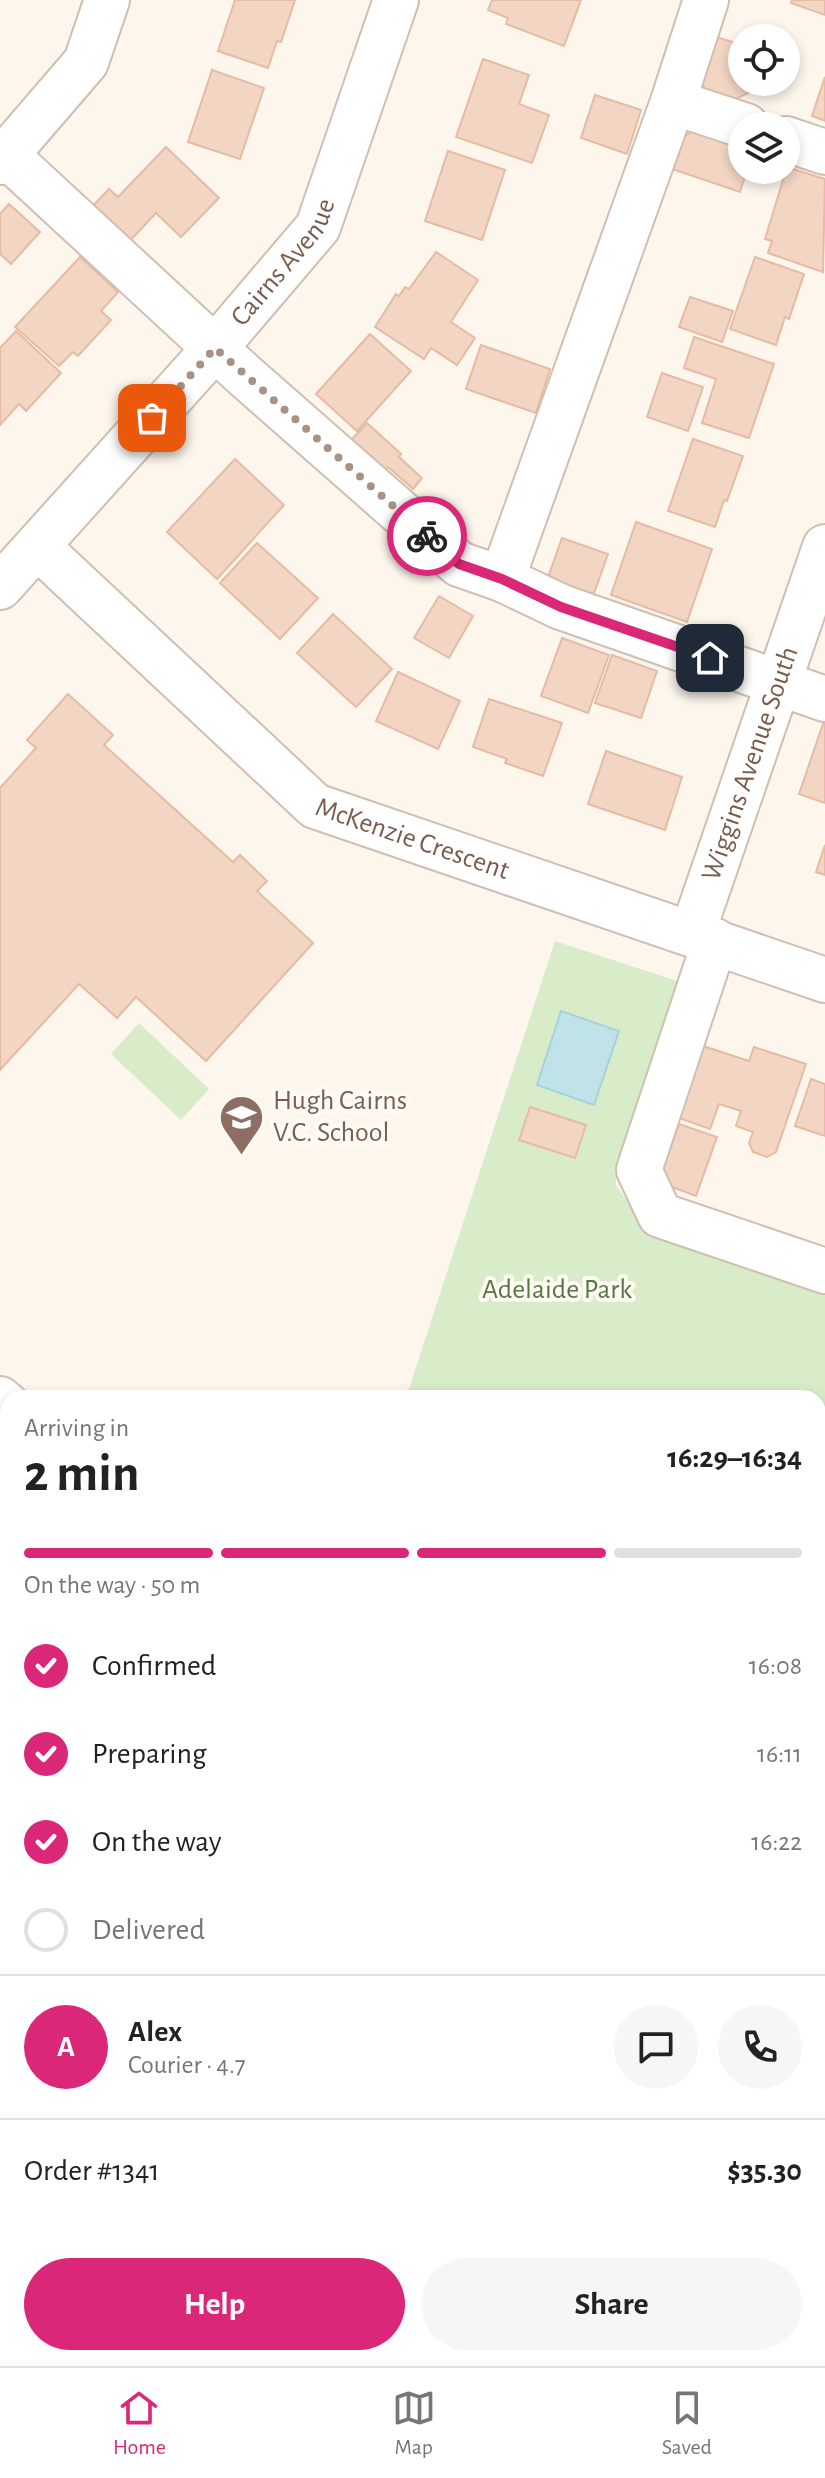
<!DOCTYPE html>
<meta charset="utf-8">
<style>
body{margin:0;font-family:"Alegreya Sans",sans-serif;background:#f6f6f6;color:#222;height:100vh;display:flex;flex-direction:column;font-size:30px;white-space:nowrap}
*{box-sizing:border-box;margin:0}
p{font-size:26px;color:#767676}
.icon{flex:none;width:44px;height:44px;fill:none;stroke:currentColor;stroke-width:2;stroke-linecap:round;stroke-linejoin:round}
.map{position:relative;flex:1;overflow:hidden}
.drawer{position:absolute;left:0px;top:1390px;width:826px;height:976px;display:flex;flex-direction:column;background:#fff;border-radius:24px 24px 0 0;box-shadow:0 4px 12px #0003}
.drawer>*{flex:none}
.buttons{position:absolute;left:728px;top:24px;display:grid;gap:16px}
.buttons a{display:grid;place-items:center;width:72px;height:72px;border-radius:50%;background:#fff;box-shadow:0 4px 12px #0003;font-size:40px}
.pin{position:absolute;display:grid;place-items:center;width:68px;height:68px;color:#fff;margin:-34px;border-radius:16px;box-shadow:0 4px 12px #0006}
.courier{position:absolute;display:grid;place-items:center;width:80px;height:80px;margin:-40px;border:6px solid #db2777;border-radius:50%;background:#fff;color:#222;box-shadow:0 2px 10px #0007}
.headline em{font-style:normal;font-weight:700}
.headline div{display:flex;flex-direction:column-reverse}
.headline{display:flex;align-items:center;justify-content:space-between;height:136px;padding:0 24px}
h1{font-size:52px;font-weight:700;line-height:60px}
.bar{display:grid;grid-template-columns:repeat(4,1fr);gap:12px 8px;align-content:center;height:96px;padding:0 24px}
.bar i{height:10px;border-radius:6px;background:#e0e0e0}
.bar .current{background:#db2777}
.bar p{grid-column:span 4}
.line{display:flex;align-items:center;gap:20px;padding:0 24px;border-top:2px solid #e0e0e0}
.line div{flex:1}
.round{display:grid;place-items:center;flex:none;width:84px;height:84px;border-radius:42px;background:#f6f6f6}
ol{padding:0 24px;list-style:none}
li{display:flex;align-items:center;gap:24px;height:88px}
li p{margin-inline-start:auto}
li .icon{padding:8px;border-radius:50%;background:#db2777;color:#fff;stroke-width:4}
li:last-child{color:#767676}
li i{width:44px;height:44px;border:4px solid #e0e0e0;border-radius:50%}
.button{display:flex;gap:16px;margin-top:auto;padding:16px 24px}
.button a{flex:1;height:92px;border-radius:48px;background:#db2777;color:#fff;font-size:32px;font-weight:700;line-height:92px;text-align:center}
.button a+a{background:#f6f6f6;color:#222}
.tabs{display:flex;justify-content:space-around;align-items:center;height:112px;border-top:2px solid #e0e0e0;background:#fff;font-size:22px;color:#767676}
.tabs a{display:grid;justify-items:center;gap:4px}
.tabs .current{color:#db2777}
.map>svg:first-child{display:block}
.green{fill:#d8ecc9}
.water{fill:#bfe3e8;stroke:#a5d3da;stroke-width:2}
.building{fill:#f3d5c3;stroke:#e6bba3;stroke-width:2}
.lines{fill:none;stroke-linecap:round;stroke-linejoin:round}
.minor-casing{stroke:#d1beb0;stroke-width:48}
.minor{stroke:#fff;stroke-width:44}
.done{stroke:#a89285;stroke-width:8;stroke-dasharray:0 14.4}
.route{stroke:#db2777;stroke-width:10}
.labels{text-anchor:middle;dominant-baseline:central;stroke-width:8;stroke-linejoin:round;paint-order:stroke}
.street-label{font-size:28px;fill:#7a5c4d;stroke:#fffaf3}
.education-label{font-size:28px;fill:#785e54;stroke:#fffaf3;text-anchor:start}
.park-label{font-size:28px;fill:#537a41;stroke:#fffaf3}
</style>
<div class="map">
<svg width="825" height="2366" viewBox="0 0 825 2366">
<rect width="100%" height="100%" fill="#fdf6ec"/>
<g class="green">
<path d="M555,941L680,982L615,1184L644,1224L825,1286V2120L818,2114V1398H406Z"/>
<path d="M139,1023L209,1089L181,1120L111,1054Z"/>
</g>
<path class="water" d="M561,1011L619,1031L594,1105L537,1085Z"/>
<g class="building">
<path d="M235,0H295L281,42L277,41L268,68L218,51Z"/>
<path d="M492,0H581L564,46L506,24L508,18L488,10Z"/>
<path d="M792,0H825V15L791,3Z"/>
<path d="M710,35L742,45V82L768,83L728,103L708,96L698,74Z"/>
<path d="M483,59L529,75L519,104L549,115L532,163L456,137Z"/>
<path d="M212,70L264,88L240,159L188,142Z"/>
<path d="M825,77V121L812,116Z"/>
<path d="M595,95L641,110L627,154L581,138Z"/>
<path d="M695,130L738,145L742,152V170H747L740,192L666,167L675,141Z"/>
<path d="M166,147L219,198L181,237L156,213L125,246L88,211L109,189L118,197Z"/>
<path d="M448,151L505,170L482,240L425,221Z"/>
<path d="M787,167L825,179L823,272L768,253L772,241L765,239Z"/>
<path d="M9,204L40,232L11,264L0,254V214Z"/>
<path d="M436,252L478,280L451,322L475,338L457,365L431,348L424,359L375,327L396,294L399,296L405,287L409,289Z"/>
<path d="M80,257L118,292L101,311L111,320L78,356L73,352L59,366L15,327Z"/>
<path d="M755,257L804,274L789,319L785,317L776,345L730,329Z"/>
<path d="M690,297L733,311L722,342L679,327Z"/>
<path d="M16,331L61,373L26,411L19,404L0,425V348Z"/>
<path d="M370,334L411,371L357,431L316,394Z"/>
<path d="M694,337L774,364L749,438L702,423L716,379L684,368Z"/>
<path d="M481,345L550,369L536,413L466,389Z"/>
<path d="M662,373L703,387L688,431L647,417Z"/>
<path d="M367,423L401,454L399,457L422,478L413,489L388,467L379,477L345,447Z"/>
<path d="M693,439L743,456L727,501L724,500L715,527L668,511Z"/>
<path d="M235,459L284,505L217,579L167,532Z"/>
<path d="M636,522L712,549L687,622L611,595Z"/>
<path d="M562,538L608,554L593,596L547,580Z"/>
<path d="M257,543L318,598L280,639L220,583Z"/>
<path d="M439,596L473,616L449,658L414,638Z"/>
<path d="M333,614L392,669L356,707L297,653Z"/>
<path d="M562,638L609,655L588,713L541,696Z"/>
<path d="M612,655L657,671L641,718L595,703Z"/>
<path d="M398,672L460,701L438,749L376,721Z"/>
<path d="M68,694L113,735L104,745L233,862L240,855L267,881L257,891L313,943L206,1061L136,997L117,1018L79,984L0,1070V788L36,748L27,740Z"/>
<path d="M489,699L562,723L543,776L505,763L507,759L473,747Z"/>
<path d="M823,724H825V803L799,794Z"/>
<path d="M606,751L682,777L665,830L588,804Z"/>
<path d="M825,845V875L816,872Z"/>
<path d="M700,1045L749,1061L754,1047L806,1064L776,1152L767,1157L753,1152L749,1143L753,1132L736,1126L741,1111L719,1104L710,1129L676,1117Z"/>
<path d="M811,1079L825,1084V1136L795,1126Z"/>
<path d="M530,1107L586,1125L575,1158L519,1140Z"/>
<path d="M679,1124L717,1137L696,1196L658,1182Z"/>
<path d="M0,1564L8,1571V1611L0,1620Z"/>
<path d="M0,1916L8,1924V1942L0,1951Z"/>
<path d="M8,2213V2319L0,2311V2255L7,2247L0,2241V2222Z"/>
<path d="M818,2321L825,2328V2358L818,2366H796L787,2358H818Z"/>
<path d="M8,2330V2358H39L43,2362L39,2366H0V2339Z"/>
<path d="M114,2358H158L167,2364L165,2366H117L111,2362Z"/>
<path d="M210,2358H256L248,2366H219Z"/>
</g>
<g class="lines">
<defs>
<g id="minor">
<path d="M673,102L746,126"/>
<path d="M786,139L825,152"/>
<path d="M6,155L244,375L459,564L502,579L561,607L825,699"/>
<path d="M0,162L86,62L107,0"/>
<path id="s1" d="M38,547L315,806L825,980"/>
<path d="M502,579L673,102L706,0"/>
<path id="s2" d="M0,587L215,348L318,227L396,0"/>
<path id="s3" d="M692,934L825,547"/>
<path d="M715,941L639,1170L660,1215L825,1271"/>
<path d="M0,1399L8,1406"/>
<path d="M0,1783L8,1791"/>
<path d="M0,2079L8,2070"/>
<path d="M818,2147L825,2153"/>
<path d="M637,2358L646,2366"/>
<path d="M71,2366L79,2358"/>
<path d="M402,2366L410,2358"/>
</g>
</defs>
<use href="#minor" class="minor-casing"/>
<use href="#minor" class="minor"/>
</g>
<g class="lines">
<path class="done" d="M152,418L215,348L427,536"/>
<path class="route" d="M427,536L459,564L502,579L561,607L710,658"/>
</g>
<defs>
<symbol id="school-pin" viewBox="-11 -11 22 30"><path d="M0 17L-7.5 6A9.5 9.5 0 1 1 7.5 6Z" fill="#8d6e63" stroke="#fffaf3"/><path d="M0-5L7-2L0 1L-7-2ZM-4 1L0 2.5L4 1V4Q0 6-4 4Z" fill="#fff"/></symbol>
</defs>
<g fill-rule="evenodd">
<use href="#school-pin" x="216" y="1092" width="51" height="69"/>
</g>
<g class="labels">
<g class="street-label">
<text stroke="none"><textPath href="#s2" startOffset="432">Cairns Avenue</textPath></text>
<text stroke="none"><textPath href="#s3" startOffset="180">Wiggins Avenue South</textPath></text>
<text stroke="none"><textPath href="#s1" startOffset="482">McKenzie Crescent</textPath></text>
</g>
<g class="education-label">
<text x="273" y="1101">Hugh Cairns<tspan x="273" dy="32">V.C. School</tspan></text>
</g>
<g class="park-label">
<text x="557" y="1290">Adelaide Park</text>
</g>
</g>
</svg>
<div class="buttons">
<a><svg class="icon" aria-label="locate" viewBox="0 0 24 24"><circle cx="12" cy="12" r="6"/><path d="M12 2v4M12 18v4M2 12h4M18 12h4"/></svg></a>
<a><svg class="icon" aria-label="layers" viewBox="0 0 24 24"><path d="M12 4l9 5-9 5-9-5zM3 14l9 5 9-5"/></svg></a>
</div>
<div class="pin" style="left:152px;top:418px;background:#ea580c"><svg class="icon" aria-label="bag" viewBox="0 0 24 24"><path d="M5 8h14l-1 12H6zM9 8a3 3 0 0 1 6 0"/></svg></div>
<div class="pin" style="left:710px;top:658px;background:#1f2937"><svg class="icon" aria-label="home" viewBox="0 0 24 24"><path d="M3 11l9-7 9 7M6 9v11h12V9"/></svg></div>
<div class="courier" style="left:427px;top:536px"><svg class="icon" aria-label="bike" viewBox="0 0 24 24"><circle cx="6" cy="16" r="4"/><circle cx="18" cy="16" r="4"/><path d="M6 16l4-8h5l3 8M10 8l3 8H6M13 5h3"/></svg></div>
<section class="drawer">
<div class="headline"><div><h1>2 min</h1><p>Arriving in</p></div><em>16:29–16:34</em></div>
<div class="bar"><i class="current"></i><i class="current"></i><i class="current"></i><i></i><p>On the way · 50 m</p></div>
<ol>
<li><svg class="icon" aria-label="check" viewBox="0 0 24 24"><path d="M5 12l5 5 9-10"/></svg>Confirmed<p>16:08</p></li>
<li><svg class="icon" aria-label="check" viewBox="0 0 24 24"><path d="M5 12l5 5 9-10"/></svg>Preparing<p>16:11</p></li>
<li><svg class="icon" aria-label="check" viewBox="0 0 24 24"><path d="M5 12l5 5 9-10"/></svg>On the way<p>16:22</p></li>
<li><i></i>Delivered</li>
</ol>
<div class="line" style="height:144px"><b class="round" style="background:#db2777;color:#fff">A</b><div><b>Alex</b><p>Courier · 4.7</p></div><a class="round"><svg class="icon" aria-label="chat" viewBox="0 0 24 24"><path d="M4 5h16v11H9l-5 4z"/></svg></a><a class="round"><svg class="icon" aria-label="phone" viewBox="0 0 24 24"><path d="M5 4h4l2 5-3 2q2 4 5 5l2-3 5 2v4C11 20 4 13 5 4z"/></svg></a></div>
<div class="line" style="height:104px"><div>Order #1341</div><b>$35.30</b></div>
<div class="button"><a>Help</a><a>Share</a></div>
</section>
</div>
<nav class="tabs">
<a class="current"><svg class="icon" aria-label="home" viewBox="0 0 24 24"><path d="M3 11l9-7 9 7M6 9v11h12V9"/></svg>Home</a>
<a><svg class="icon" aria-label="map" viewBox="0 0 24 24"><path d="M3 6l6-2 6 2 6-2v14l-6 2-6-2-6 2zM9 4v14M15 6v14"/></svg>Map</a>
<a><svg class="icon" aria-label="saved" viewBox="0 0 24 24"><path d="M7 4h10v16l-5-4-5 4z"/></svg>Saved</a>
</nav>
